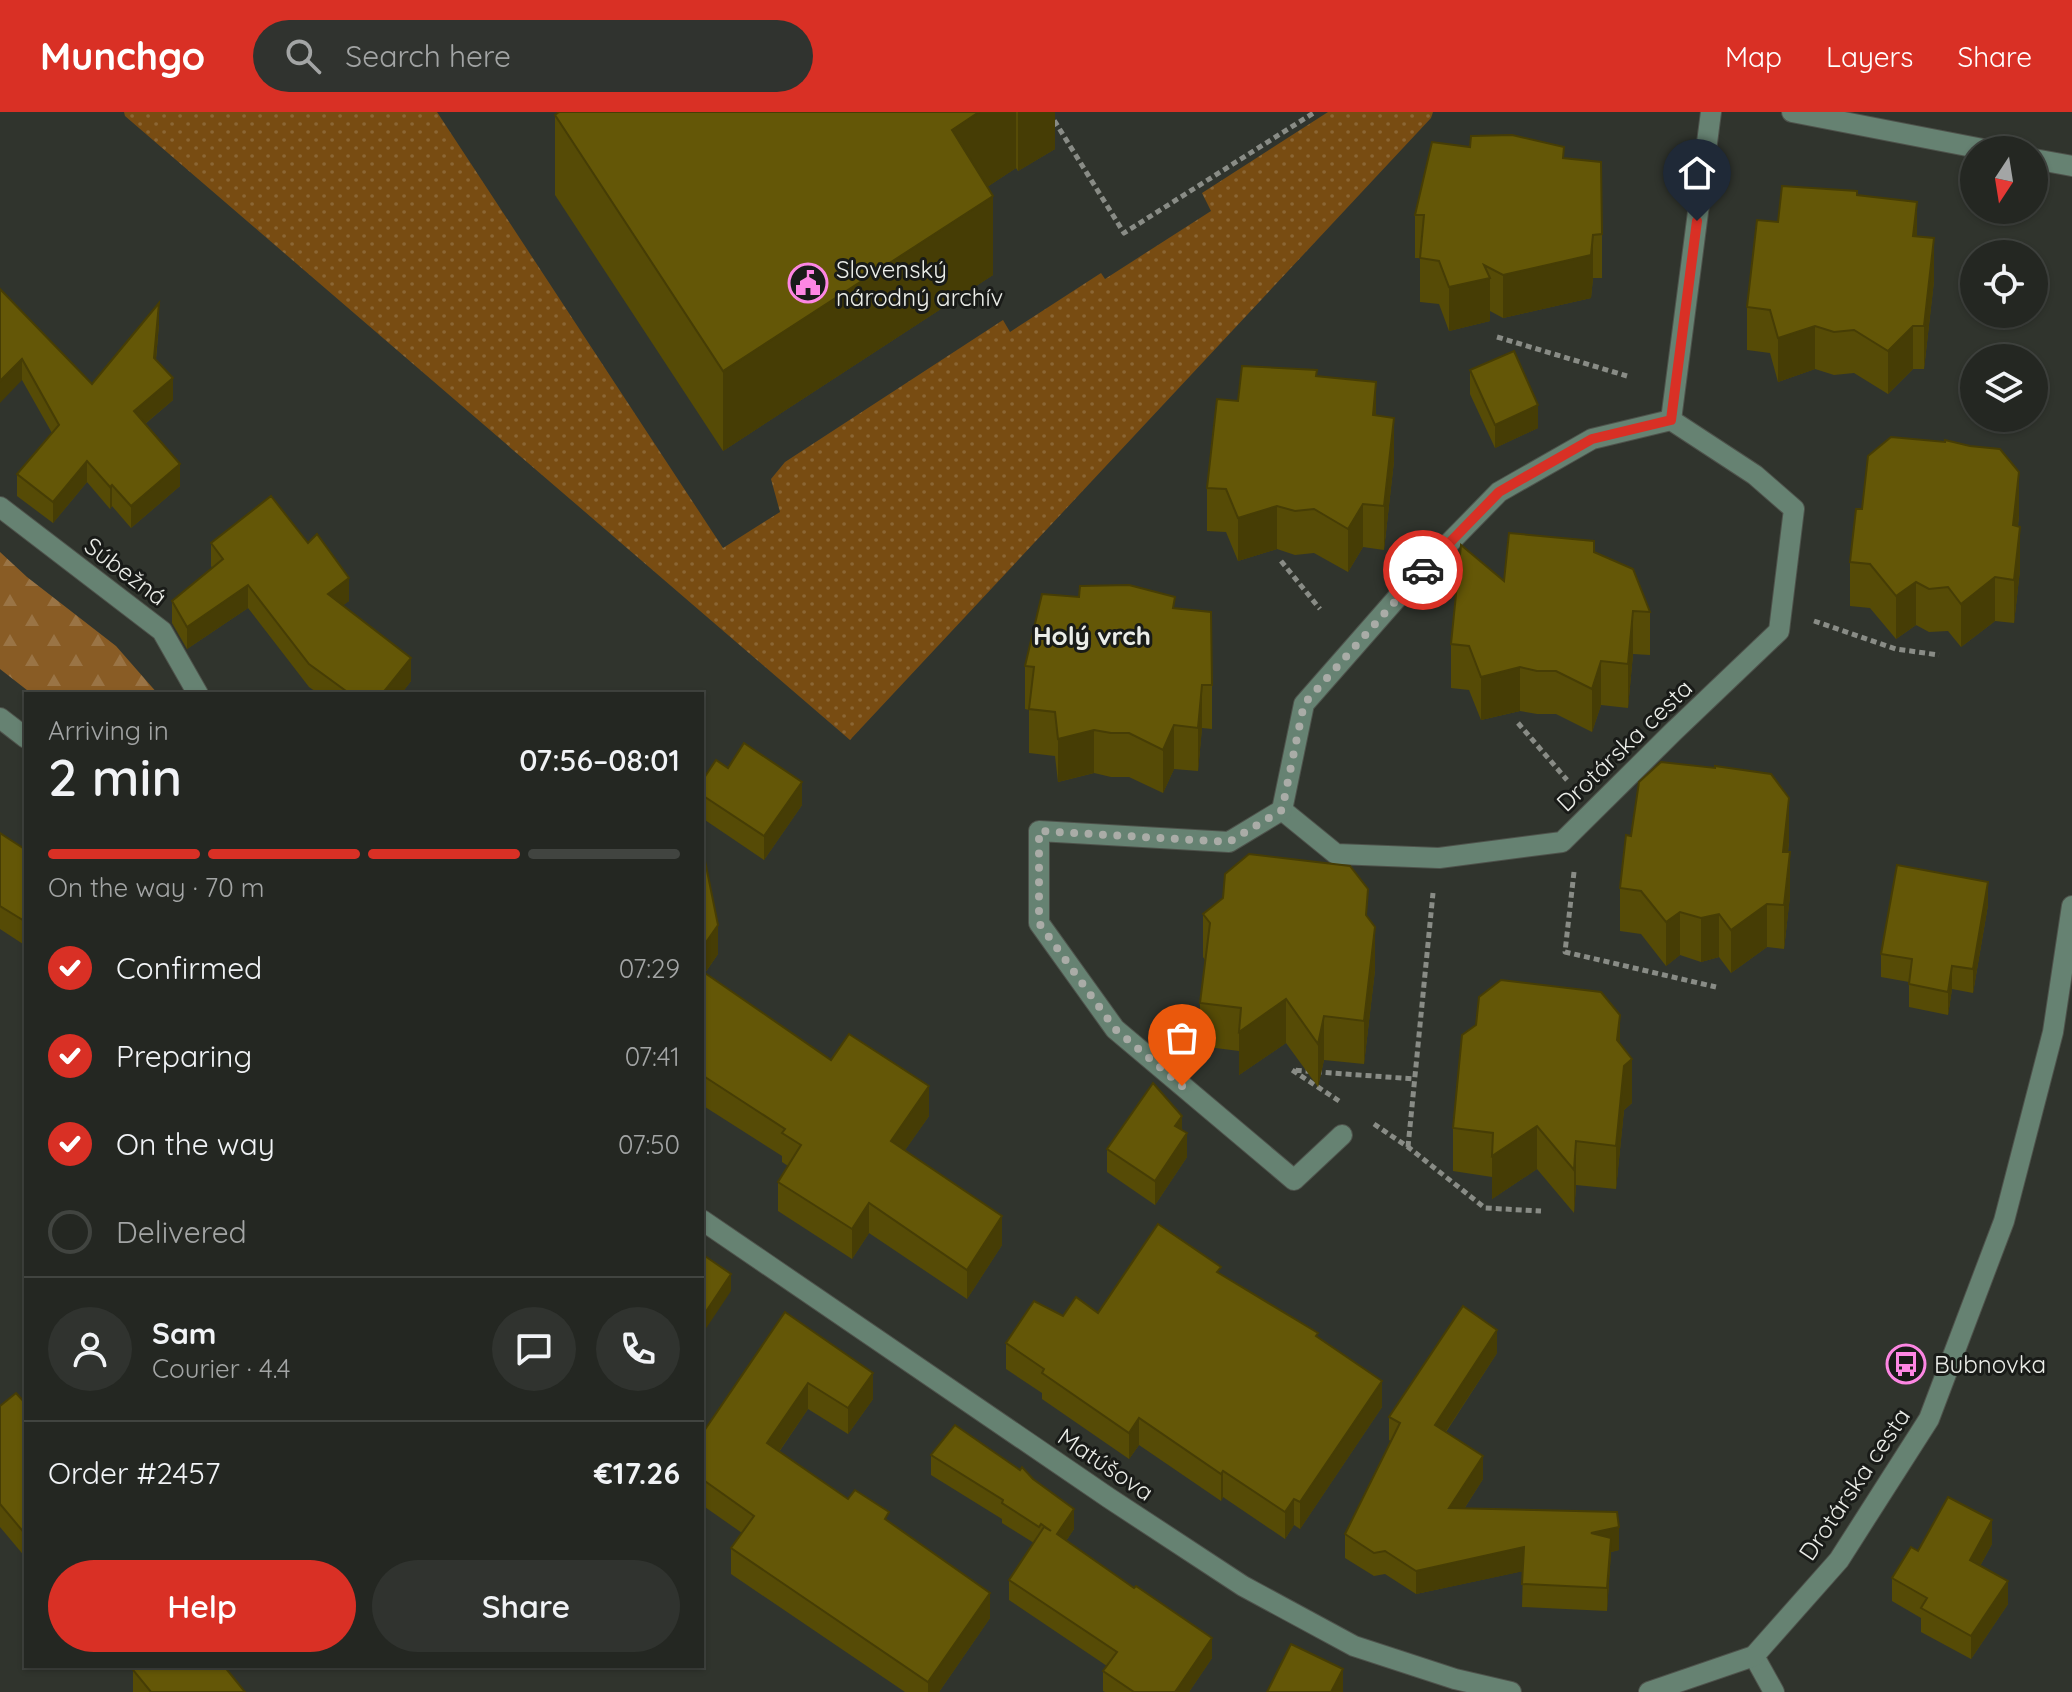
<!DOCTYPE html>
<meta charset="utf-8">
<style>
body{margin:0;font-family:Quicksand,sans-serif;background:#30332f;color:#f1f3f6;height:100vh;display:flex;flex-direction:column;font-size:30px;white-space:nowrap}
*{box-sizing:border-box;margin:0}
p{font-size:26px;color:#a3a5a5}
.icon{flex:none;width:44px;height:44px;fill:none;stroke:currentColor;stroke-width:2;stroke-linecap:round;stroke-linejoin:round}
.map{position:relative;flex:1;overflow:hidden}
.panel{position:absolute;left:24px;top:580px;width:680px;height:976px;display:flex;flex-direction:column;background:#242722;border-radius:0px;box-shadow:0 2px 6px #0004,0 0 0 2px #414440}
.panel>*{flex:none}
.needle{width:52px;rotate:192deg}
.tools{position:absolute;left:1960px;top:24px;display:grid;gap:16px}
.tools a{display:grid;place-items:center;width:88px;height:88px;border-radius:50%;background:#242722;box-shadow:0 2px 6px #0004,0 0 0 2px #414440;font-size:40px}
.pin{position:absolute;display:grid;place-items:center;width:68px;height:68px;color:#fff;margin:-82px -34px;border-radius:50% 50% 50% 0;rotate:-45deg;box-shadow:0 0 8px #0007}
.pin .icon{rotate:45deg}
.courier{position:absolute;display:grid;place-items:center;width:80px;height:80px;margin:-40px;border:6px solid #d93025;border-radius:50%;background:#fff;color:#222;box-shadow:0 2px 10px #0007}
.summary em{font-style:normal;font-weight:600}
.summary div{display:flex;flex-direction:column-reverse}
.summary{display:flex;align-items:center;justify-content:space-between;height:136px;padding:0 24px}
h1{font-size:52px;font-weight:600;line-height:60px}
.bar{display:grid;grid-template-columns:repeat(4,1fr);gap:12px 8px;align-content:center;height:96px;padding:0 24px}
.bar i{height:10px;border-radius:6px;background:#414440}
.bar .active{background:#d93025}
.bar p{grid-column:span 4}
.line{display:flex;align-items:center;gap:20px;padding:0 24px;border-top:2px solid #414440}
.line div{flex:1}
.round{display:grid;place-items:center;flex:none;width:84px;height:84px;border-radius:42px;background:#30332f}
ol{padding:0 24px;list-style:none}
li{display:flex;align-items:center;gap:24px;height:88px}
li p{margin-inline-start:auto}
li .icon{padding:8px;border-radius:50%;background:#d93025;color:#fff;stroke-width:4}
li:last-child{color:#a3a5a5}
li i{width:44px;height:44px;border:4px solid #414440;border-radius:50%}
.cta{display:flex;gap:16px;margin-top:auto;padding:16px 24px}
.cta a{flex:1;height:92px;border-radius:48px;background:#d93025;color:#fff;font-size:32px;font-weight:600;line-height:92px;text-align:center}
.cta a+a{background:#30332f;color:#f1f3f6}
header{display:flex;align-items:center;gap:48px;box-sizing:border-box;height:112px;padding:0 40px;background:#d93025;color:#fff}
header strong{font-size:38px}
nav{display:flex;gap:44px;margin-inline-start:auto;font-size:28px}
.search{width:560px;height:72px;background:#30332f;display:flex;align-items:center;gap:20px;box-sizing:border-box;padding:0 28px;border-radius:44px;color:#a3a5a5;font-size:30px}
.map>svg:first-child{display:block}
.grass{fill:url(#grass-dots)}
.forest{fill:url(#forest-firs)}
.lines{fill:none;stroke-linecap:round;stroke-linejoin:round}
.minor-casing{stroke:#4e524b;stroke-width:22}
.path{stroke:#898c86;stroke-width:5;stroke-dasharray:6 4;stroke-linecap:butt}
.minor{stroke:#668272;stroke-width:20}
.wall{fill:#564b06}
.shaded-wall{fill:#463d05}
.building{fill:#645707;stroke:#463d05;stroke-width:2}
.done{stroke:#aaaca7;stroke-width:8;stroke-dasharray:0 14.4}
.route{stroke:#d93025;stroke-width:10}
.labels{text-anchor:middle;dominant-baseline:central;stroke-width:6;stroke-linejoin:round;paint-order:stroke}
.poi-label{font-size:24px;fill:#ebede8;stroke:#191b18;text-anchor:start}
.street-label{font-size:24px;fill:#ebede8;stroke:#191b18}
.neighbourhood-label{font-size:26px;font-weight:bold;fill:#ebede8;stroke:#191b18}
</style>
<header>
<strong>Munchgo</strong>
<div class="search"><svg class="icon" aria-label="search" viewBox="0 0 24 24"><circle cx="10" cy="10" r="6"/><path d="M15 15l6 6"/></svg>Search here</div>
<nav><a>Map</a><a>Layers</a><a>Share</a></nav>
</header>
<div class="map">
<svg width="2072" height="1580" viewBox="0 0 2072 1580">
<defs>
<pattern id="grass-dots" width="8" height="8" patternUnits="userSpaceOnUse" patternTransform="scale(2)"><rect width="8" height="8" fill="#784c12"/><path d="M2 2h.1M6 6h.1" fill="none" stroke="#8b6634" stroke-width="1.8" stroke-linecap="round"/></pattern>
<pattern id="forest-firs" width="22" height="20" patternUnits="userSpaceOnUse" patternTransform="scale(2)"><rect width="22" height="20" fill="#895c25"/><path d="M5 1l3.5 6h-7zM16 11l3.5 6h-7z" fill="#9a7445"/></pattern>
</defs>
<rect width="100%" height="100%" fill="#30342d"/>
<path class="grass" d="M124,0H437L723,436L780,400L771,367L785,350L1003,208L1010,220L1101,161L1105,167L1211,99L1202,81L1328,0H1433L1431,6L850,628L125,4Z"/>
<path class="forest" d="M0,440L27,465L116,534L158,582H32L0,557Z"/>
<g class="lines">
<defs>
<g id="minor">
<path d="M1792,0L1988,38"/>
<path d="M2034,47L2072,54"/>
<path d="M1671,308L1755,363L1794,397L1779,519L1673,620L1562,730L1439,746L1336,742L1282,698L1304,592L1411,470L1499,380L1592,327Z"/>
<path d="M1671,308L1711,0"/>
<path d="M0,395L162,519L198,582"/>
<path d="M0,606L26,626"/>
<path d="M1282,698L1229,730L1039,719V811L1115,917L1294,1068L1342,1023"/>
<path d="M702,1108L1109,1386L1243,1474L1354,1534L1455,1567L1511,1580"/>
<path d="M1754,1544L1774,1580"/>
<path d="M1649,1580L1754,1544L1839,1448L1929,1307L2004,1109L2053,920L2072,794"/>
</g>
</defs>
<use href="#minor" class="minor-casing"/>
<g class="path">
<path d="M1049,0L1124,121L1315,0"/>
<path d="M1497,225L1627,264"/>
<path d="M1281,449L1320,497"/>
<path d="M1814,509L1896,537L1939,543"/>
<path d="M1518,611L1567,668"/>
<path d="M1574,760L1565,840L1716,875"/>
<path d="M1339,989L1292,958L1414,967"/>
<path d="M1374,1012L1408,1035L1485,1096L1541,1099"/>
<path d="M1408,1035L1433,781"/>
</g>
<use href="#minor" class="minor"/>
</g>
<g class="wall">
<path d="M559,0H1055V37L1018,59L1016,56L987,75L993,163L723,339L555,83V3Z"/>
<path d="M1470,35L1564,46L1602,122V166H1593L1591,186L1503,206L1490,199V209L1449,219L1439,192L1420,190V146H1415V103Z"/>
<path d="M1857,83L1917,124L1934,169L1924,257H1913L1888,282L1854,261L1834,263L1815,257L1778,270L1770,241L1747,238V195L1778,110Z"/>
<path d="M0,177L92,272L159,212L156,248L173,288L145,312L180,374L131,416L112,394L110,397L87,370L53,411L17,384V362L52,321L22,268Z"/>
<path d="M1470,258L1538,316L1495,336L1470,282Z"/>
<path d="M1317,264L1376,304L1394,349L1384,438L1363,435L1348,460L1314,441L1295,443L1277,437L1238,449L1226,420L1207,419V376L1238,289Z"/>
<path d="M1862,397L2019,403L2018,414L2020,458L2014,511L1995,509L1961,535L1948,519L1929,520L1916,513L1896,527L1870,496L1850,494V450Z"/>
<path d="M211,431L349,489L343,493L411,569L401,582H319L309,575L248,496L187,537L172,511V489L212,456L211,454Z"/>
<path d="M1594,441L1650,500V543L1633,542L1628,596L1601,593L1592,620L1556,602H1537L1520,599L1481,608L1469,578L1451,576V532L1504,469Z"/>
<path d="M1175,496L1212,573V617L1202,616L1198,659L1174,657L1163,681L1129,665H1111L1094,661L1058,670L1055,644L1029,641V598L1025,597V554Z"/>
<path d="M702,669L802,693L764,748L702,706Z"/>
<path d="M0,721L26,738V834L0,817Z"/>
<path d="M1631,724L1789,730L1788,740L1790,784L1784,837L1767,835L1731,861L1719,845L1701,850L1680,843L1666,854L1641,822L1620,819V776Z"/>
<path d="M702,734L718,842L705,861L831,948L929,1004L905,1038L1002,1133L967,1187L869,1121L852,1147L778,1099V1070L788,1054L782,1050V1044L702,993Z"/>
<path d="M1988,793L1973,881L1952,877L1948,903L1909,895V870L1881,865V842Z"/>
<path d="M1203,802L1368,805L1375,858L1364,952L1324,948L1318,975L1286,931L1239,963V939L1200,934V891L1205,848L1203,845Z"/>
<path d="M1620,932L1632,991L1624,998L1616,1077L1576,1073L1574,1101L1537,1057L1492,1087V1065L1453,1059V1016Z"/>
<path d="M1107,1037L1187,1045L1155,1093L1107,1060Z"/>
<path d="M1221,1163L1318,1225L1382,1295L1300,1417L1294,1413L1285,1427L1223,1385L1221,1389L1139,1333L1129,1347L1042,1287V1281L1006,1257V1231L1063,1204L1098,1201Z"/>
<path d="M785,1200L873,1287L848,1322L808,1297L779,1340L848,1387L889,1411L990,1506L939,1580H905L731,1462V1436L742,1421L702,1393V1322Z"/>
<path d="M1497,1241L1446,1320L1483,1367L1464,1397L1619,1438L1611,1440L1607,1499L1522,1495L1523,1459L1416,1482L1385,1462L1374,1464L1345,1446V1422L1391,1329L1389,1328V1305Z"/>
<path d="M26,1292V1446L0,1415V1294Z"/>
<path d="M931,1343L1074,1417L1066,1429L1212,1546L1189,1580H1105L1103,1579V1559L1107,1554L1009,1488V1468L1034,1431L1002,1411V1407L931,1363Z"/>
<path d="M1992,1432L1980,1454L2008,1492L1971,1547L1921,1520V1506L1892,1489V1466L1918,1439Z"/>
<path d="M133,1558L245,1580H133Z"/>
</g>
<g class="shaded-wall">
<path d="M979,0H1016V56L952,98V18Z"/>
<path d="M1018,0H1055V37L1018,59Z"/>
<path d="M993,84V163L723,339V259Z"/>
<path d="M1917,90V134L1913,124Z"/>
<path d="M1593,123V166L1591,186L1503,206V163Z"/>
<path d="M1934,126V169L1924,257V214Z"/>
<path d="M1490,166V209L1449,219V175Z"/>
<path d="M159,191V212L154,268V246Z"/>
<path d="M1815,214V257L1778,270V226Z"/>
<path d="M1913,214V257L1888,282V239Z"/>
<path d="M22,247V268L0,291V269Z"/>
<path d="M173,266V288L134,321V299Z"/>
<path d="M1376,270V313L1373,303Z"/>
<path d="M1538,293V316L1495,336V313Z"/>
<path d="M1394,306V349L1384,438V394Z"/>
<path d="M87,349V370L53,411V390Z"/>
<path d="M180,352V374L131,416V394Z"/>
<path d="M2019,360V403L2013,457V413Z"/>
<path d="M112,373V394L110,397V375Z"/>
<path d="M1363,392V435L1348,460V417Z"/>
<path d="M1277,394V437L1238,449V406Z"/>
<path d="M2020,415V458L2014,511V468Z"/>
<path d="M1995,465V509L1961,535V492Z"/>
<path d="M349,466V489L328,505V482Z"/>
<path d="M1916,470V513L1896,527V484Z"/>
<path d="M248,473V496L187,537V515Z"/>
<path d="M1633,499V542L1628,596V552Z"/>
<path d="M411,546V569L401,582H382Z"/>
<path d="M1601,549V593L1592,620V577Z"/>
<path d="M1520,555V599L1481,608V565Z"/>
<path d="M1202,573V616L1198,659V616Z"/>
<path d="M1174,613V657L1163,681V638Z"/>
<path d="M1094,618V661L1058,670V627Z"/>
<path d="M802,670V693L764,748V724Z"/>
<path d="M1789,686V730L1783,783V740Z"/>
<path d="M1790,740V784L1784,837V793Z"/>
<path d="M1988,770V793L1973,881V857Z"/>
<path d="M1767,792V835L1731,861V818Z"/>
<path d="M1680,800V843L1666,854V810Z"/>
<path d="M1719,802V845L1701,850V806Z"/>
<path d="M718,813V842L702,865V836Z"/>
<path d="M1375,815V858L1364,952V909Z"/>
<path d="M1952,854V877L1948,903V880Z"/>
<path d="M1286,887V931L1239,963V920Z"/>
<path d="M1620,903V947L1617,928Z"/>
<path d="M1324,904V948L1318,975V932Z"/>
<path d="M1632,947V991L1624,998L1616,1077V1034L1624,954Z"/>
<path d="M929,974V1004L891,1058V1029Z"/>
<path d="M1182,1004V1028L1175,1014Z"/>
<path d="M1537,1014V1057L1492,1087V1044Z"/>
<path d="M1187,1021V1045L1155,1093V1069Z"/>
<path d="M1576,1029V1073L1574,1101V1058Z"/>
<path d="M869,1091V1121L852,1147V1117Z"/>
<path d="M1002,1104V1133L967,1187V1158Z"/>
<path d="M731,1162V1179L703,1221V1204Z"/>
<path d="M1497,1218V1241L1435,1336V1313Z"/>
<path d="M873,1261V1287L848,1322V1296Z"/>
<path d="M1382,1269V1295L1300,1417V1390Z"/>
<path d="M808,1271V1297L767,1357V1331Z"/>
<path d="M1139,1306V1333L1129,1347V1321Z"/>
<path d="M1483,1344V1367L1449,1420V1396Z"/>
<path d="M1223,1359V1385L1221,1389V1362Z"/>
<path d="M1294,1387V1413L1285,1427V1400Z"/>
<path d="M1074,1397V1417L1057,1442V1422Z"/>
<path d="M1992,1408V1432L1970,1472V1448Z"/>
<path d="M1619,1415V1438L1611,1440L1607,1499V1476L1591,1421Z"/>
<path d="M1524,1435V1459L1416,1482V1459Z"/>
<path d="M2008,1469V1492L1971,1547V1524Z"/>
<path d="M990,1481V1506L939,1580H928V1570Z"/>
<path d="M1212,1526V1546L1189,1580H1175Z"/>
<path d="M1343,1557V1580H1331Z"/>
</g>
<g class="building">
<path d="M559,0H979L952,18L993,84L723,259L555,3Z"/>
<path d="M1512,23L1564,35L1563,46L1601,50L1602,122L1593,123L1591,143L1503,163L1484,153L1490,166L1449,175L1439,149L1420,146L1424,103H1415L1432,30L1470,35L1471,24Z"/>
<path d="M1782,74L1857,79V83L1917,90L1913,124L1934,126L1924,214H1913L1888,239L1854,218L1834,220L1815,214L1778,226L1770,198L1747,195L1757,108L1778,110Z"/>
<path d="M0,177L92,272L159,191L154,246L173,266L134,299L180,352L131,394L112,373L110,375L87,349L53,390L17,362L59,313L22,247L0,269Z"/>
<path d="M1514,239L1538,293L1495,313L1470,258Z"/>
<path d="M1242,254L1317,258L1316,264L1376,270L1373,303L1394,306L1384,394L1363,392L1348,417L1314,397L1295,399L1277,394L1238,406L1226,377L1207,376L1217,287L1238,289Z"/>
<path d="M1891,325L1945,330V328L1970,334L2000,337L2019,360L2013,413L2020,415L2014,468L1995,465L1961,492L1948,475L1929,477L1916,470L1896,484L1870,452L1850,450L1856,397H1862L1868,344Z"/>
<path d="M271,384L308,431L317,422L349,466L328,482L411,546L382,582H346V579L309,552L248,473L187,515L172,489L223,447L211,431Z"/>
<path d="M1509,421L1594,429V440L1633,457L1650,500L1633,499L1628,552L1601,549L1592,577L1556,559H1537L1520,555L1481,565L1469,534L1451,532L1461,433L1504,469Z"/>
<path d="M1129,473L1175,485L1173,496L1211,500L1212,573H1202L1198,616L1174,613L1163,638L1129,621H1111L1094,618L1058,627L1055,600L1029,597L1034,555L1025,554L1042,482L1079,485L1080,474Z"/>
<path d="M744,631L802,670L764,724L702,683V669L716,648L728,656Z"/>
<path d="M1661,650L1715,656V654L1771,662L1789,686L1783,740H1790L1784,793L1767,792L1731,818L1719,802L1701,806L1680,800L1666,810L1641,779L1620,776L1626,723L1631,724L1639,670Z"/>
<path d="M0,721L26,738V810L0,794Z"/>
<path d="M702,734L718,813L702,836Z"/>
<path d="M1249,742L1350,754L1368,777L1366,803L1375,815L1364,909L1324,904L1318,932L1286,887L1239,920L1241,896L1200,891L1210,811L1203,802L1223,786L1225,762Z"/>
<path d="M1897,753L1988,770L1973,857L1952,854L1948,880L1909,872L1912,847L1881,842Z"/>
<path d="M702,859L831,948L849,922L929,974L891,1029L1002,1104L967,1158L869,1091L852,1117L778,1070L801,1033L782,1021L785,1017L702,963Z"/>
<path d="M1501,868L1601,880L1620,903L1617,928L1632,947L1624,954L1616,1034L1576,1029L1574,1058L1537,1014L1492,1044L1493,1021L1453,1016L1462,923L1476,913L1479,885Z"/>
<path d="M1153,971L1182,1004L1175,1014L1187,1021L1155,1069L1107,1037Z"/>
<path d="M1158,1112L1221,1155L1217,1160L1318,1221L1316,1224L1382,1269L1300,1390L1294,1387L1285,1400L1223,1359L1221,1362L1139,1306L1129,1321L1042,1261L1044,1257L1006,1231L1034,1189L1063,1204L1076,1185L1098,1201Z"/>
<path d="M702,1142L731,1162L703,1204L702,1203Z"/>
<path d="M1463,1194L1497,1218L1435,1313L1483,1344L1449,1396L1617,1400L1619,1415L1591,1421L1611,1426L1607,1476L1522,1472L1524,1435L1416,1459L1385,1439L1374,1441L1345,1422L1400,1311L1389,1305Z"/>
<path d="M785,1200L873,1261L848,1296L808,1271L767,1331L848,1387L855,1378L889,1400L885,1407L990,1481L928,1570L731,1436L754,1404L702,1367V1322Z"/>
<path d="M16,1281L26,1292V1423L0,1392V1294Z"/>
<path d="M955,1313L1020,1358L1022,1355L1033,1367L1074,1397L1057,1422L1134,1476L1136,1474L1212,1526L1175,1580H1134L1103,1559L1117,1540L1009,1468L1044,1415L1051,1419L1041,1412L1039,1415L1002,1391L1003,1388L931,1343Z"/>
<path d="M1948,1385L1992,1408L1970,1448L2008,1469L1971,1524L1921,1496L1927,1486L1892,1466L1911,1435L1918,1439Z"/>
<path d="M1291,1532L1343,1557L1331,1580H1267Z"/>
<path d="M138,1554H224L245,1580H151L133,1558Z"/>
</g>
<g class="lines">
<path class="done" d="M1182,974L1115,917L1039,811V719L1229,730L1282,698L1304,592L1423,458"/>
<path class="route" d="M1423,458L1499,380L1592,327L1671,308L1697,109"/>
</g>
<defs>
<symbol id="civic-ring" viewBox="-11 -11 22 22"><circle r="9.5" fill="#191b18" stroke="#fd86e3" stroke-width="1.5"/><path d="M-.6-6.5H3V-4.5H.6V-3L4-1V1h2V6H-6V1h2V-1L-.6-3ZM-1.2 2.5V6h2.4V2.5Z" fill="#fd86e3"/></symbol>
<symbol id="bus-ring" viewBox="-11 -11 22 22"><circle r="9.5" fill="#191b18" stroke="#fd86e3" stroke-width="1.5"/><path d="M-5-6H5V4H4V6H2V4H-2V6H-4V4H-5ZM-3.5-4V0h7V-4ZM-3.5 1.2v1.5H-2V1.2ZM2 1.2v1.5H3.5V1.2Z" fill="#fd86e3"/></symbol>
</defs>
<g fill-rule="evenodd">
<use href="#civic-ring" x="786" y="149" width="44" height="44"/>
<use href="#bus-ring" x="1884" y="1230" width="44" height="44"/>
</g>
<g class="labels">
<g class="poi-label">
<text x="836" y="157">Slovenský<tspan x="836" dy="28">národný archív</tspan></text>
<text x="1934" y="1252">Bubnovka</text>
</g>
<g class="street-label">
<text transform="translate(126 459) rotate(37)">Súbežná</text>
<text transform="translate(1624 633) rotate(-44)">Drotárska cesta</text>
<text transform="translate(1106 1352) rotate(34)">Matúšova</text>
<text transform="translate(1854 1372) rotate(-56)">Drotárska cesta</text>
</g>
<g class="neighbourhood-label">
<text x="1092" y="523">Holý vrch</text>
</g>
</g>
</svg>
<div class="tools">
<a><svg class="needle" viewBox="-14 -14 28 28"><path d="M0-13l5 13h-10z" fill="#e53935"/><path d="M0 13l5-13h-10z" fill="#a3a5a5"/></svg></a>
<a><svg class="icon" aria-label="locate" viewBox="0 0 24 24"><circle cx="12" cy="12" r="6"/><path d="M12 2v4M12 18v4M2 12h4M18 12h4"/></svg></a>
<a><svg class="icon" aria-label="layers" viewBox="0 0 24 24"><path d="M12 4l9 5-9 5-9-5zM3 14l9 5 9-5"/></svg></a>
</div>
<div class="pin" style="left:1182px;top:974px;background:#ea580c"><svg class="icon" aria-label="bag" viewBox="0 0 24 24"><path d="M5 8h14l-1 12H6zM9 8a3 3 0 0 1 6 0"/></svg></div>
<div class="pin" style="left:1697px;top:109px;background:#1f2937"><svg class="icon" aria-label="home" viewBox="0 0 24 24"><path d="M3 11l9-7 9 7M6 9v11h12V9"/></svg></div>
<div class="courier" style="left:1423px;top:458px"><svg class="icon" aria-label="car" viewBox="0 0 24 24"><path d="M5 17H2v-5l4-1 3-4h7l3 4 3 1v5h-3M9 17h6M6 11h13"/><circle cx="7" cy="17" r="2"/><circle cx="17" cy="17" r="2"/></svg></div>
<section class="panel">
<div class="summary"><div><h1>2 min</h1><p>Arriving in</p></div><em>07:56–08:01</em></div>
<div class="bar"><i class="active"></i><i class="active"></i><i class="active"></i><i></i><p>On the way · 70 m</p></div>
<ol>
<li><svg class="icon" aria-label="check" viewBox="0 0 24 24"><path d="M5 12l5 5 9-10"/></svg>Confirmed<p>07:29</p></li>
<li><svg class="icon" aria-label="check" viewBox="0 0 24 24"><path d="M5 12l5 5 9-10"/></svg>Preparing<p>07:41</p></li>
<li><svg class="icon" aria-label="check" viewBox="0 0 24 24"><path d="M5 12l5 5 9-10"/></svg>On the way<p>07:50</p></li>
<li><i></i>Delivered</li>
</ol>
<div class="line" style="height:144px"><a class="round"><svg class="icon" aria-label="person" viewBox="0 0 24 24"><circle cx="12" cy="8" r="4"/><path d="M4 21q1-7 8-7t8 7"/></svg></a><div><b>Sam</b><p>Courier · 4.4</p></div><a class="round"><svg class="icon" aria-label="chat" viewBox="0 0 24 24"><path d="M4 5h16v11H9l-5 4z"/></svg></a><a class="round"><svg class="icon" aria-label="phone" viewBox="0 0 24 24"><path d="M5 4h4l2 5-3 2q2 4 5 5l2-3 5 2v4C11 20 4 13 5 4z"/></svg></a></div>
<div class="line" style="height:104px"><div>Order #2457</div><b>€17.26</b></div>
<div class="cta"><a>Help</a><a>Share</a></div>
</section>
</div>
